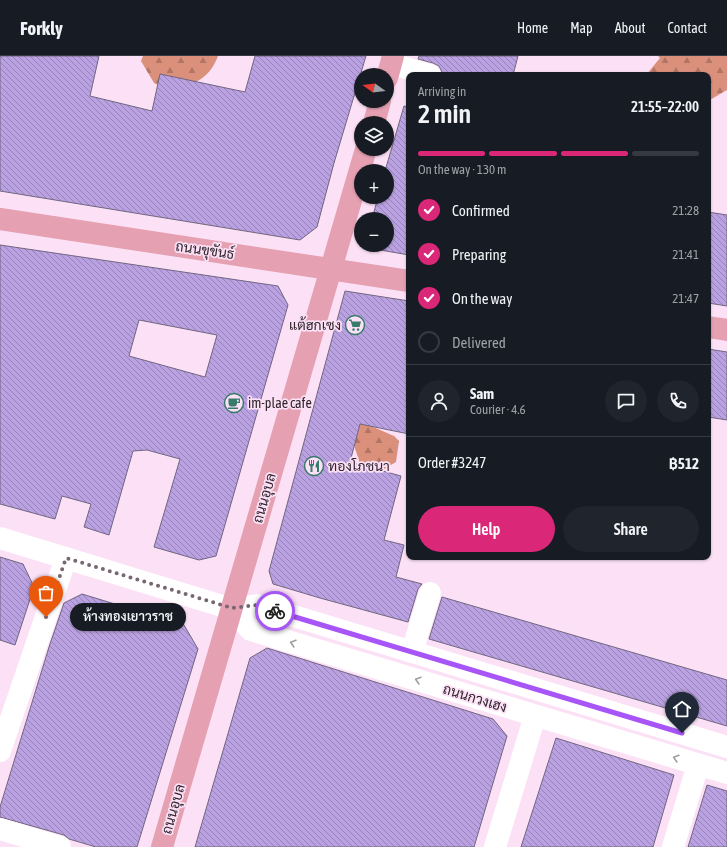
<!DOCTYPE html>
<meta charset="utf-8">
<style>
body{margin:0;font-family:"Asap Condensed",Sarabun,sans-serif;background:#20242c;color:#f1f3f6;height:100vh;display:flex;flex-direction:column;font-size:15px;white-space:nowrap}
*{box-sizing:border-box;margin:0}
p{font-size:13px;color:#9ea1a6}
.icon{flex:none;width:22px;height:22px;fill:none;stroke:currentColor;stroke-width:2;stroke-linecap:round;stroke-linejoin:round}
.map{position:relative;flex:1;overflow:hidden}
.drawer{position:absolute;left:406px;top:16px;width:305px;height:488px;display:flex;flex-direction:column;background:#171b24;border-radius:8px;box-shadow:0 1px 3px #0004}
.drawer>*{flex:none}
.needle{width:26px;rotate:285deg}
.fabs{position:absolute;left:354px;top:12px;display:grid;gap:8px}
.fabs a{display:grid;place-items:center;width:40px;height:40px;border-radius:50%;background:#171b24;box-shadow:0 1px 3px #0004;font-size:20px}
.pin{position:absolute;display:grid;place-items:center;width:34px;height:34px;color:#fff;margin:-41px -17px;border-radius:50% 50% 50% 0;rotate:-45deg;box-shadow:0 0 4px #0007}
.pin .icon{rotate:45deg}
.courier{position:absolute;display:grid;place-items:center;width:40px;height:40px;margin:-20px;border:3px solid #a855f7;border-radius:50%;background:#fff;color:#222;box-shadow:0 1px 5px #0007}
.bubble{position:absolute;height:28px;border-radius:14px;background:#171b24;box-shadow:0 1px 3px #0004;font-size:13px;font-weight:600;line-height:28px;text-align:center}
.overview em{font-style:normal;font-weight:600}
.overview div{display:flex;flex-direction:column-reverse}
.overview{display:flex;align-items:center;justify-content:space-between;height:68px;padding:0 12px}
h1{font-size:26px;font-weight:600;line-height:30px}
.bar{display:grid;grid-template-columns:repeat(4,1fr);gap:6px 4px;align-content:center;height:48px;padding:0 12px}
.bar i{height:5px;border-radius:3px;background:#363941}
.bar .current{background:#db2777}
.bar p{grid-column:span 4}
.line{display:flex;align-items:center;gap:10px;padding:0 12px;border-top:1px solid #363941}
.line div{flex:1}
.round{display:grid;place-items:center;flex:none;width:42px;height:42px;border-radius:21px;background:#20242c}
ol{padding:0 12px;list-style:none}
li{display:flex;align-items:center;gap:12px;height:44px}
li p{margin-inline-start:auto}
li .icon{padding:4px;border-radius:50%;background:#db2777;color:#fff;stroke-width:4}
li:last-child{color:#9ea1a6}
li i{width:22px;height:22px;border:2px solid #363941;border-radius:50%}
.cta{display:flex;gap:8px;margin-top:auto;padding:8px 12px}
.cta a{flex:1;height:46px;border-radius:24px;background:#db2777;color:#fff;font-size:16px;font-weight:600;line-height:46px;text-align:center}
.cta a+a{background:#20242c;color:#f1f3f6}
header{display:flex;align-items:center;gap:24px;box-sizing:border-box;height:56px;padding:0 20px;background:#171b24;border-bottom:1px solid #363941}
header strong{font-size:19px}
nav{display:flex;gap:22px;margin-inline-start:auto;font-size:14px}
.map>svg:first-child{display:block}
.forest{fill:url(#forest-firs)}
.building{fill:url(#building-back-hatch);stroke:#706680;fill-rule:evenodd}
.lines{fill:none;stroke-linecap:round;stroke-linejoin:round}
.minor{stroke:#fff;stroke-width:22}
.major{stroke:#e5a0b2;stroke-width:22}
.oneway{stroke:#a19da0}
.done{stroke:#776773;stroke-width:4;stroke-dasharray:0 7.2}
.route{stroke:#a855f7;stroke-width:5}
.labels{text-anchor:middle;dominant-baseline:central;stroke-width:3.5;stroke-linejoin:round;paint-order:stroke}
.street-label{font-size:14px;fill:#2f252d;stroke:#fce1f6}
.poi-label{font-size:14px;fill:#2f252d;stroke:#fce1f6;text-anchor:start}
</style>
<header>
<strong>Forkly</strong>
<nav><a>Home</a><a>Map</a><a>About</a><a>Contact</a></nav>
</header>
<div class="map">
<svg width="727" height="791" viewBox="0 0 727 791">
<defs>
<pattern id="forest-firs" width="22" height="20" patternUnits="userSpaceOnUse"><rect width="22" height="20" fill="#da907b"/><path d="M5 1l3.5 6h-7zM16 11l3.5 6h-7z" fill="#b17565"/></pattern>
<pattern id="building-back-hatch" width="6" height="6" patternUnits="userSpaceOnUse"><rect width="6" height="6" fill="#baa1e1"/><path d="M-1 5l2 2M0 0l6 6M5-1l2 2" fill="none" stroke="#9883b7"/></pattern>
</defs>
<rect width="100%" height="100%" fill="#fce1f6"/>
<g class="forest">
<path d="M143,0H218C209,24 194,27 172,36L154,27L141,5Z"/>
<path d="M658,0H727V34L708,45V19H646L660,2Z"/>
<path d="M355,363L394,380L399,385L396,406L374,419L362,413L349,375Z"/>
</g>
<g class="building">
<path d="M0,0H99L90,40L152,55L160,18L245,36L255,0H366L334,107L317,171L300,184L0,135Z"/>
<path d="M419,0H518L513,19H442V16L439,10L433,7L418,3Z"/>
<path d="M404,50L409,51V199L363,191L364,189H387V163H372L378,141H387V115H385Z"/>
<path d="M708,156L727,159V250L708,247Z"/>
<path d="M0,189L278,230L288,249L216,500L199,504L154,491L180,403L147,394L133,395L109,479L84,471L91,448L62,440L55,463L0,448ZM139,264L217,279L205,321L129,300Z"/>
<path d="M345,235L409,245V378L360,368L350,406L401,420L384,484L404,489L396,521L422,528L418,533L408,566L320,542L273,528L269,515Z"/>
<path d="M708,293L727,296V364L708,361Z"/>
<path d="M0,501L23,508L34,531L15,589L0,584Z"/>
<path d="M82,538L184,569L198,593L137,791H96L69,783L64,779L0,761V751L49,591L64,547Z"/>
<path d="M442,541L727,624V670L429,583Z"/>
<path d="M267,592L493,663L507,680L474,791H195L250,602Z"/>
<path d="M556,682L674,719L653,791H521Z"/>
<path d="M707,729L727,735V791H688Z"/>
</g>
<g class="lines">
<g class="minor">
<path d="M391,8L430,19"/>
<path d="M0,482L232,553L257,549L727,691"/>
<path d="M232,553L251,574L727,717"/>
<path d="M412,596L430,537"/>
<path d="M0,695L66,502"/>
<path d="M0,773L60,791"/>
<path d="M495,791L535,660"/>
<path d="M673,791L698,709"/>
</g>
<g class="major">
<path d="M387,22L393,0"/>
<path d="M374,67L380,45"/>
<path d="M0,163L409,225"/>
<path d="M708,271L727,274"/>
<path d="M162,791L366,93"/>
</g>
</g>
<defs><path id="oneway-chevron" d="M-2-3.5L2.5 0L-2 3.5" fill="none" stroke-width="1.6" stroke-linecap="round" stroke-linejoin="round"/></defs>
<g class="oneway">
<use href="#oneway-chevron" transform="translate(293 587) rotate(-163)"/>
<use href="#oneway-chevron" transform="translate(418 624) rotate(-163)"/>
<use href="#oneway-chevron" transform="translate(676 702) rotate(-163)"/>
</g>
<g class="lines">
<path class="done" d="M46,561L66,502L232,552L257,549L275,555"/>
<path class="route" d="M275,555L682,677"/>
</g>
<defs>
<symbol id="supermarket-ring" viewBox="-11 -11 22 22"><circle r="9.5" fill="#fce1f6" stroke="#397b6b" stroke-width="1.5"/><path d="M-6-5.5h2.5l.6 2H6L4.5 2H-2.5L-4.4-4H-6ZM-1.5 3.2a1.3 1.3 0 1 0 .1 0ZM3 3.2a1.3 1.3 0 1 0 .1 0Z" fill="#397b6b"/></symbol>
<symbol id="cafe-ring" viewBox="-11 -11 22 22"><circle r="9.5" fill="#fce1f6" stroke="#397b6b" stroke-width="1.5"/><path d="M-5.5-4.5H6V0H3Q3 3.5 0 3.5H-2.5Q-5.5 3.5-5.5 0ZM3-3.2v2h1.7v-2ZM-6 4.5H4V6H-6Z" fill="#397b6b"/></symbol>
<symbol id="restaurant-ring" viewBox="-11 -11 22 22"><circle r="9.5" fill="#fce1f6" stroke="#397b6b" stroke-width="1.5"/><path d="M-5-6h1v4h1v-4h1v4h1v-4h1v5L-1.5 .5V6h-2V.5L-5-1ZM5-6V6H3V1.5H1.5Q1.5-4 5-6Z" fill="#397b6b"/></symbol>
</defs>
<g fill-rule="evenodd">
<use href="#supermarket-ring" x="344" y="258" width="22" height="22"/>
<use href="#cafe-ring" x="223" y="336" width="22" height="22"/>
<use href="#restaurant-ring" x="303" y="399" width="22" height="22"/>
</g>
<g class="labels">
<g class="street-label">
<text transform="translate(205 194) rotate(8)">ถนนขุขันธ์</text>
<text transform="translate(264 442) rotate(-74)">ถนนอุบล</text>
<text transform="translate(475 642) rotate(17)">ถนนกวงเฮง</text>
<text transform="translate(173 753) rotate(-74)">ถนนอุบล</text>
</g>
<g class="poi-label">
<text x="341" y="269" text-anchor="end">แต้ฮกเซง</text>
<text x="248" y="347">im-plae cafe</text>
<text x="328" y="410">ทองโภชนา</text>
</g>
</g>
</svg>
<div class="fabs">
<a><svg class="needle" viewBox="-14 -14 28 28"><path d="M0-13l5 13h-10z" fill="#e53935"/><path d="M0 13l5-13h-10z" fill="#9ea1a6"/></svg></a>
<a><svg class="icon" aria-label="layers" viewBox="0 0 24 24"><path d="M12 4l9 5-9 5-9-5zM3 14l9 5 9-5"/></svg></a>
<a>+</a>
<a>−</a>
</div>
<div class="pin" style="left:46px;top:561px;background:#ea580c"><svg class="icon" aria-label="bag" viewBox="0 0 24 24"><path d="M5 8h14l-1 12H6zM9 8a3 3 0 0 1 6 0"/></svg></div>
<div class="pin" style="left:682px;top:677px;background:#1f2937"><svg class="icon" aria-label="home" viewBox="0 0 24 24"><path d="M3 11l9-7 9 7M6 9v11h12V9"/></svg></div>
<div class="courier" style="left:275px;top:555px"><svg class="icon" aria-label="bike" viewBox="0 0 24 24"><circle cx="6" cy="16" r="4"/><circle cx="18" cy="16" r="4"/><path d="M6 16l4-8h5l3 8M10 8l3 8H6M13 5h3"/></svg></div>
<div class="bubble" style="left:70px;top:547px;width:116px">ห้างทองเยาวราช</div>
<section class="drawer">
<div class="overview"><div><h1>2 min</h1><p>Arriving in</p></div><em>21:55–22:00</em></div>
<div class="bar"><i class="current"></i><i class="current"></i><i class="current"></i><i></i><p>On the way · 130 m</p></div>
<ol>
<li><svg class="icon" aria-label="check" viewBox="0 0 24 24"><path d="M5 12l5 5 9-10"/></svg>Confirmed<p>21:28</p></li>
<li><svg class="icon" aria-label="check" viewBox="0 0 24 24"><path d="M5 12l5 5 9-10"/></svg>Preparing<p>21:41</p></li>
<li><svg class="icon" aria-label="check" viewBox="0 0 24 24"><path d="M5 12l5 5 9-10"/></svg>On the way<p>21:47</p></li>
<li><i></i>Delivered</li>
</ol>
<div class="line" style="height:72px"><a class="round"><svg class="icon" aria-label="person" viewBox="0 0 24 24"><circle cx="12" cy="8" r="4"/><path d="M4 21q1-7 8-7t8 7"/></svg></a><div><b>Sam</b><p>Courier · 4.6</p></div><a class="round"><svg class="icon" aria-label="chat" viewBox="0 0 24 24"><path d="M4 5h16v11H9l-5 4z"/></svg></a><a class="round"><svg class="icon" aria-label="phone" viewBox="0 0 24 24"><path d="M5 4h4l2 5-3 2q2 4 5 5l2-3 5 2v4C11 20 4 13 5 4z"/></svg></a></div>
<div class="line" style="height:52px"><div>Order #3247</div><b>฿512</b></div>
<div class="cta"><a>Help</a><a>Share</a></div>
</section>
</div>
